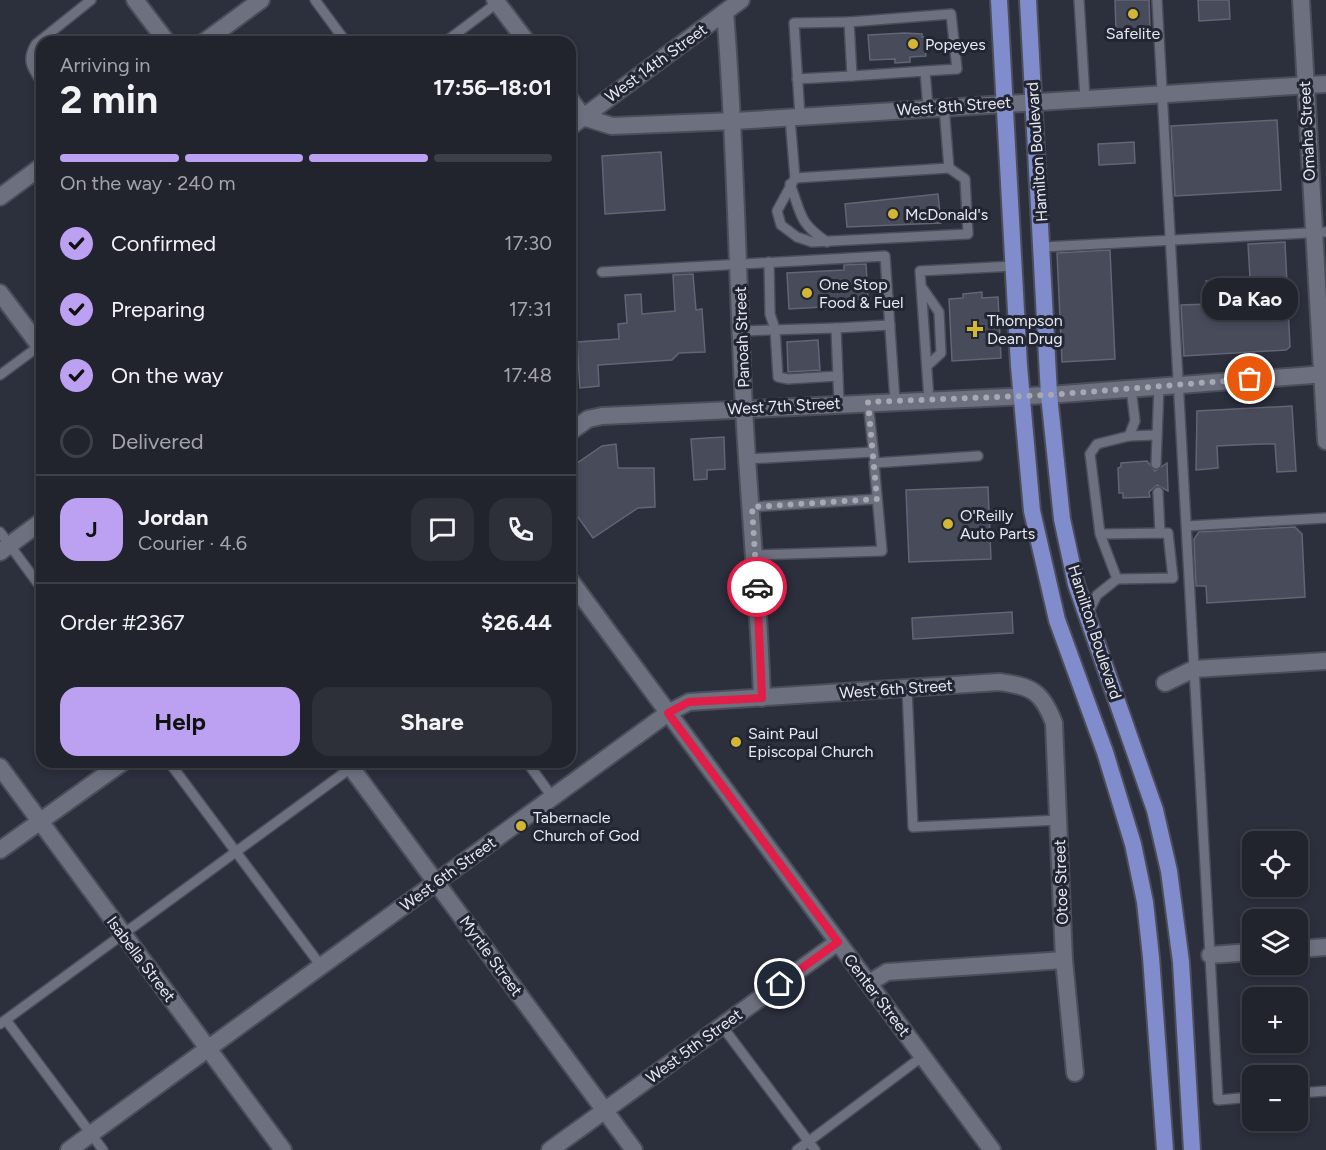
<!DOCTYPE html>
<meta charset="utf-8">
<style>
body{margin:0;font-family:Figtree,sans-serif;background:#2d2f39;color:#f1f3f6;height:100vh;display:flex;flex-direction:column;font-size:22px;white-space:nowrap}
*{box-sizing:border-box;margin:0}
p{font-size:20px;color:#a2a4aa}
.icon{flex:none;width:33px;height:33px;fill:none;stroke:currentColor;stroke-width:2;stroke-linecap:round;stroke-linejoin:round}
.map{position:relative;flex:1;overflow:hidden}
.details{position:absolute;left:36px;top:36px;width:540px;height:732px;display:flex;flex-direction:column;background:#21232d;border-radius:18px;box-shadow:0 3px 9px #0003,0 0 0 2px #3e4049}
.details>*{flex:none}
.tools{position:absolute;left:1242px;top:831px;display:grid;gap:12px}
.tools a{display:grid;place-items:center;width:66px;height:66px;border-radius:12px;background:#21232d;box-shadow:0 3px 9px #0003,0 0 0 2px #3e4049;font-size:30px}
.pin{position:absolute;display:grid;place-items:center;width:51px;height:51px;color:#fff;margin:-26px;border:3px solid #fff;border-radius:50%;box-shadow:0 2px 6px #0007}
.courier{position:absolute;display:grid;place-items:center;width:60px;height:60px;margin:-30px;border:4px solid #e11d48;border-radius:50%;background:#fff;color:#222;box-shadow:0 2px 8px #0007}
.bubble{position:absolute;height:42px;border-radius:18px;background:#21232d;box-shadow:0 3px 9px #0003,0 0 0 2px #3e4049;font-size:20px;font-weight:700;line-height:42px;text-align:center}
.summary em{font-style:normal;font-weight:700}
.summary div{display:flex;flex-direction:column-reverse}
.summary{display:flex;align-items:center;justify-content:space-between;height:102px;padding:0 24px}
h1{font-size:39px;font-weight:700;line-height:45px}
.bar{display:grid;grid-template-columns:repeat(4,1fr);gap:9px 6px;align-content:center;height:72px;padding:0 24px}
.bar i{height:8px;border-radius:4px;background:#3e4049}
.bar .on{background:#bca0f2}
.bar p{grid-column:span 4}
.line{display:flex;align-items:center;gap:15px;padding:0 24px;border-top:2px solid #3e4049}
.line div{flex:1}
.round{display:grid;place-items:center;flex:none;width:63px;height:63px;border-radius:18px;background:#2d2f39}
ol{padding:0 24px;list-style:none}
li{display:flex;align-items:center;gap:18px;height:66px}
li p{margin-inline-start:auto}
li .icon{padding:6px;border-radius:50%;background:#bca0f2;color:#111;stroke-width:4}
li:last-child{color:#a2a4aa}
li i{width:33px;height:33px;border:3px solid #3e4049;border-radius:50%}
.primary-button{display:flex;gap:12px;margin-top:auto;padding:12px 24px}
.primary-button a{flex:1;height:69px;border-radius:18px;background:#bca0f2;color:#111;font-size:24px;font-weight:700;line-height:69px;text-align:center}
.primary-button a+a{background:#2d2f39;color:#f1f3f6}
.map>svg:first-child{display:block}
.building{fill:#484b5a;stroke:#626575;stroke-width:1.5}
.lines{fill:none;stroke-linecap:round;stroke-linejoin:round}
.service-casing{stroke:#4b4e59;stroke-width:12}
.minor-casing{stroke:#4b4e59;stroke-width:20}
.tertiary-casing{stroke:#4b4e59;stroke-width:20}
.secondary-casing{stroke:#4b4e59;stroke-width:20}
.primary-casing{stroke:#4b4e59;stroke-width:20}
.service{stroke:#6c707f;stroke-width:9}
.minor{stroke:#6c707f;stroke-width:16}
.tertiary{stroke:#6c707f;stroke-width:16}
.secondary{stroke:#6c707f;stroke-width:16}
.primary{stroke:#808ccb;stroke-width:16}
.done{stroke:#a6a8b2;stroke-width:6;stroke-dasharray:0 10.8}
.route{stroke:#e11d48;stroke-width:8}
.poi-dot{fill:#d4b635;stroke:#222532;stroke-width:2}
.labels{text-anchor:middle;dominant-baseline:central;stroke-width:6;stroke-linejoin:round;paint-order:stroke}
.poi-label{font-size:16px;fill:#e7e9f2;stroke:#222532;text-anchor:start}
.street-label{font-size:16px;fill:#e7e9f2;stroke:#222532}
</style>
<div class="map">
<svg width="1326" height="1150" viewBox="0 0 1326 1150">
<rect width="100%" height="100%" fill="#2c2f3c"/>
<g class="building">
<path d="M1115,0H1149L1150,29L1116,30Z"/>
<path d="M1198,0H1229L1230,19L1199,21Z"/>
<path d="M905,33L922,34V37H925L926,56L910,57V62L895,63V59L870,60L868,35Z"/>
<path d="M1277,120L1281,190L1175,196L1171,126Z"/>
<path d="M1134,142L1135,163L1099,165L1098,144Z"/>
<path d="M661,152L665,210L605,214L602,156Z"/>
<path d="M938,194L941,223L847,227L845,204Z"/>
<path d="M1285,242L1290,347L1286,350L1184,356L1181,305L1208,304L1206,281L1250,278L1248,244Z"/>
<path d="M1110,250L1115,359L1062,362L1057,253Z"/>
<path d="M866,264L868,299L840,300V306L789,309L787,273L844,270V265Z"/>
<path d="M693,274L696,310L702,309L705,352L679,353L672,360L598,365L599,386L580,388L577,342L619,339L618,324L627,323L625,295L641,294L642,314L675,311L673,275Z"/>
<path d="M982,292V298L998,297L1001,358L952,361L949,299L963,298V294Z"/>
<path d="M818,340L820,370L788,372L787,342Z"/>
<path d="M1292,406L1296,471L1277,472L1275,444H1260L1217,446L1218,468L1196,470L1197,411Z"/>
<path d="M724,437L725,469L707,470V479L694,480L691,439Z"/>
<path d="M616,444L618,468H654L655,507L638,508L593,538L570,506V468L602,446Z"/>
<path d="M1147,461L1155,471L1167,463L1168,491L1157,485L1149,492L1150,497L1123,498V493H1119L1118,468L1121,467V463Z"/>
<path d="M988,487L991,559L909,562L906,490Z"/>
<path d="M1295,527L1302,534L1305,597L1207,603L1206,586H1196L1194,539L1199,532Z"/>
<path d="M1012,612L1013,633L913,639L912,618Z"/>
</g>
<g class="lines">
<defs>
<g id="service">
<path d="M315,0L346,42"/>
<path d="M1079,0L1085,98"/>
<path d="M1157,0L1218,1100L1252,1097"/>
<path d="M445,42L497,3"/>
<path d="M925,71L852,76L849,22L951,14L957,69L925,71L928,108"/>
<path d="M797,79L852,76"/>
<path d="M42,83C32,68 26,60 36,44L91,0"/>
<path d="M800,117L794,23L849,22"/>
<path d="M790,118L795,178L777,211L781,225L797,237L812,242L968,234L965,179L949,168"/>
<path d="M795,178L949,168L944,107"/>
<path d="M790,184C802,215 798,222 827,242"/>
<path d="M1043,247L1326,232"/>
<path d="M769,262L770,314L775,329L778,377L788,379L838,376"/>
<path d="M602,272L885,256L895,401"/>
<path d="M923,289L939,312L941,353L927,366"/>
<path d="M836,328L890,325"/>
<path d="M742,331L836,328L839,403"/>
<path d="M0,375L42,344"/>
<path d="M929,400L920,271L1014,266"/>
<path d="M868,402L874,457"/>
<path d="M1129,436L1135,421L1131,388"/>
<path d="M748,459L873,452"/>
<path d="M1156,464L1159,386"/>
<path d="M1158,492L1160,533"/>
<path d="M752,507L877,499"/>
<path d="M1187,526L1326,518"/>
<path d="M0,532L42,589"/>
<path d="M1100,534L1168,533L1173,578L1117,579L1100,534L1090,454L1097,444L1129,436L1156,435"/>
<path d="M755,555L882,551L874,463L978,456"/>
<path d="M1087,615L1097,595L1117,579"/>
<path d="M907,688L913,827L1059,820"/>
<path d="M169,762L321,966"/>
<path d="M527,762L553,798"/>
<path d="M6,1020L103,1150"/>
<path d="M0,1024L359,762"/>
<path d="M722,1026L815,1150"/>
<path d="M1298,1093L1326,1091"/>
<path d="M797,1150L923,1056"/>
</g>
<g id="minor">
<path d="M495,0L527,42"/>
<path d="M1301,0L1326,441"/>
<path d="M725,12C736,144 737,276 744,408C749,505 759,601 762,698"/>
<path d="M204,42L261,0"/>
<path d="M570,99L583,117L612,126L735,121L1326,84"/>
<path d="M570,127L741,0"/>
<path d="M0,197L42,166"/>
<path d="M0,293L42,349"/>
<path d="M0,552L42,521"/>
<path d="M1165,683L1194,669L1326,661"/>
<path d="M347,762L634,1150"/>
<path d="M0,767L283,1150"/>
<path d="M1298,949L1326,947"/>
<path d="M1210,955L1252,952"/>
<path d="M869,983L887,972L1064,960"/>
<path d="M69,1150L668,713L689,702L999,682C1031,686 1042,691 1054,723L1064,960L1075,1073"/>
<path d="M550,1150L838,942"/>
</g>
<path id="tertiary" d="M0,850L123,762"/>
<g id="secondary">
<path d="M135,0L167,42"/>
<path d="M570,432L588,419L602,416L1049,395L1326,374"/>
<path d="M570,580L992,1150"/>
</g>
<g id="primary">
<path d="M999,0L1019,366L1032,511L1057,620L1105,752L1133,844L1145,902L1151,957L1165,1150"/>
<path d="M1028,0L1049,395L1062,519L1076,584L1155,810L1169,871L1181,962L1192,1150"/>
</g>
</defs>
<use href="#service" class="service-casing"/>
<use href="#minor" class="minor-casing"/>
<use href="#tertiary" class="tertiary-casing"/>
<use href="#secondary" class="secondary-casing"/>
<use href="#primary" class="primary-casing"/>
<use href="#service" class="service"/>
<use href="#minor" class="minor"/>
<use href="#tertiary" class="tertiary"/>
<use href="#secondary" class="secondary"/>
<use href="#primary" class="primary"/>
</g>
<g class="lines">
<path class="done" d="M757,587L752,507L877,499L868,402L1049,395L1250,379"/>
<path class="route" d="M757,587L762,698L689,702L668,713L838,942L780,984"/>
</g>
<g class="poi-dot">
<circle cx="1133" cy="14" r="6"/>
<circle cx="913" cy="44" r="6"/>
<circle cx="893" cy="214" r="6"/>
<circle cx="807" cy="293" r="6"/>
<path d="M972 320h6v6h6v6h-6v6h-6v-6h-6v-6h6z"/>
<circle cx="948" cy="524" r="6"/>
<circle cx="736" cy="742" r="6"/>
<circle cx="521" cy="826" r="6"/>
</g>
<g class="labels">
<g class="poi-label">
<text x="1133" y="33" text-anchor="middle">Safelite</text>
<text x="925" y="44">Popeyes</text>
<text x="905" y="214">McDonald's</text>
<text x="819" y="284">One Stop<tspan x="819" dy="18">Food &amp; Fuel</tspan></text>
<text x="987" y="320">Thompson<tspan x="987" dy="18">Dean Drug</tspan></text>
<text x="960" y="515">O'Reilly<tspan x="960" dy="18">Auto Parts</tspan></text>
<text x="748" y="733">Saint Paul<tspan x="748" dy="18">Episcopal Church</tspan></text>
<text x="533" y="817">Tabernacle<tspan x="533" dy="18">Church of God</tspan></text>
</g>
<g class="street-label">
<text transform="translate(656 63) rotate(-36)">West 14th Street</text>
<text transform="translate(954 106) rotate(-4)">West 8th Street</text>
<text transform="translate(1307 131) rotate(-93)">Omaha Street</text>
<text transform="translate(1037 152) rotate(-94)">Hamilton Boulevard</text>
<text transform="translate(742 337) rotate(-92)">Panoah Street</text>
<text transform="translate(784 406) rotate(-3)">West 7th Street</text>
<text transform="translate(1095 632) rotate(72)">Hamilton Boulevard</text>
<text transform="translate(896 689) rotate(-4)">West 6th Street</text>
<text transform="translate(448 874) rotate(-36)">West 6th Street</text>
<text transform="translate(1061 882) rotate(-92)">Otoe Street</text>
<text transform="translate(491 956) rotate(54)">Myrtle Street</text>
<text transform="translate(141 959) rotate(53)">Isabella Street</text>
<text transform="translate(877 995) rotate(53)">Center Street</text>
<text transform="translate(694 1046) rotate(-36)">West 5th Street</text>
</g>
</g>
</svg>
<div class="tools">
<a><svg class="icon" aria-label="locate" viewBox="0 0 24 24"><circle cx="12" cy="12" r="6"/><path d="M12 2v4M12 18v4M2 12h4M18 12h4"/></svg></a>
<a><svg class="icon" aria-label="layers" viewBox="0 0 24 24"><path d="M12 4l9 5-9 5-9-5zM3 14l9 5 9-5"/></svg></a>
<a>+</a>
<a>−</a>
</div>
<div class="pin" style="left:1250px;top:379px;background:#ea580c"><svg class="icon" aria-label="bag" viewBox="0 0 24 24"><path d="M5 8h14l-1 12H6zM9 8a3 3 0 0 1 6 0"/></svg></div>
<div class="pin" style="left:780px;top:984px;background:#1f2937"><svg class="icon" aria-label="home" viewBox="0 0 24 24"><path d="M3 11l9-7 9 7M6 9v11h12V9"/></svg></div>
<div class="courier" style="left:757px;top:587px"><svg class="icon" aria-label="car" viewBox="0 0 24 24"><path d="M5 17H2v-5l4-1 3-4h7l3 4 3 1v5h-3M9 17h6M6 11h13"/><circle cx="7" cy="17" r="2"/><circle cx="17" cy="17" r="2"/></svg></div>
<div class="bubble" style="left:1202px;top:278px;width:96px">Da Kao</div>
<section class="details">
<div class="summary"><div><h1>2 min</h1><p>Arriving in</p></div><em>17:56–18:01</em></div>
<div class="bar"><i class="on"></i><i class="on"></i><i class="on"></i><i></i><p>On the way · 240 m</p></div>
<ol>
<li><svg class="icon" aria-label="check" viewBox="0 0 24 24"><path d="M5 12l5 5 9-10"/></svg>Confirmed<p>17:30</p></li>
<li><svg class="icon" aria-label="check" viewBox="0 0 24 24"><path d="M5 12l5 5 9-10"/></svg>Preparing<p>17:31</p></li>
<li><svg class="icon" aria-label="check" viewBox="0 0 24 24"><path d="M5 12l5 5 9-10"/></svg>On the way<p>17:48</p></li>
<li><i></i>Delivered</li>
</ol>
<div class="line" style="height:108px"><b class="round" style="background:#bca0f2;color:#111">J</b><div><b>Jordan</b><p>Courier · 4.6</p></div><a class="round"><svg class="icon" aria-label="chat" viewBox="0 0 24 24"><path d="M4 5h16v11H9l-5 4z"/></svg></a><a class="round"><svg class="icon" aria-label="phone" viewBox="0 0 24 24"><path d="M5 4h4l2 5-3 2q2 4 5 5l2-3 5 2v4C11 20 4 13 5 4z"/></svg></a></div>
<div class="line" style="height:78px"><div>Order #2367</div><b>$26.44</b></div>
<div class="primary-button"><a>Help</a><a>Share</a></div>
</section>
</div>
